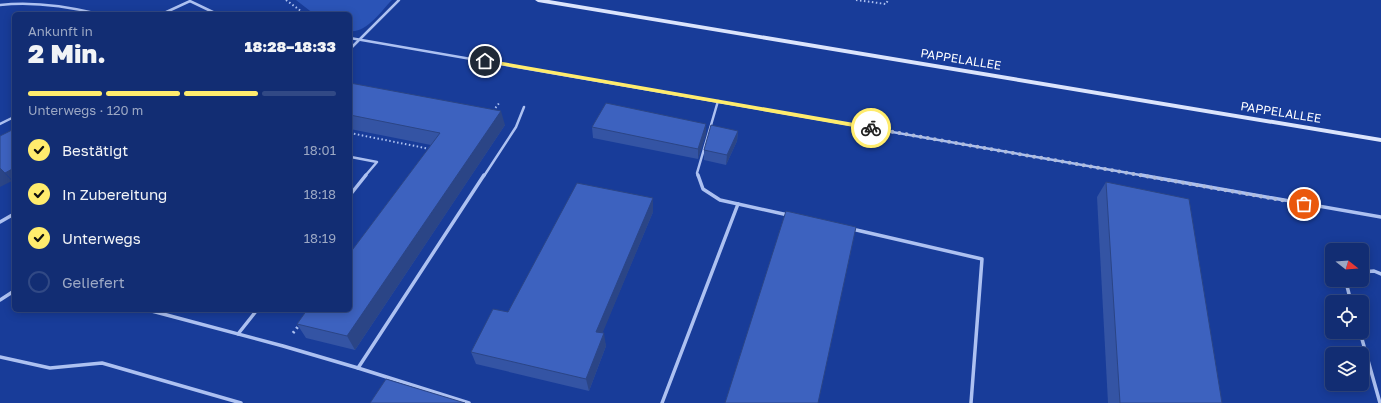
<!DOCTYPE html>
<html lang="de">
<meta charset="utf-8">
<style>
body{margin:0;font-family:"Golos Text",sans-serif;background:#1b3578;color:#f1f3f6;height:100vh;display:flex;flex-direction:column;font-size:15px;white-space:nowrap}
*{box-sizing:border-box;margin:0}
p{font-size:13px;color:#9ca8c4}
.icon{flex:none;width:22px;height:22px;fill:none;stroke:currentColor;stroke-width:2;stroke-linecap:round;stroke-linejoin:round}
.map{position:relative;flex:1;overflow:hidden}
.side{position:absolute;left:12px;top:12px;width:340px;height:300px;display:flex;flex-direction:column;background:#122d73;border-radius:6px;box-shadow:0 2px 10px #0003,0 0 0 1px #314985}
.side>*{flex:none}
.needle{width:26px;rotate:107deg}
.controls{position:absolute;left:1325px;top:243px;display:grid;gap:8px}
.controls a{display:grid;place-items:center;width:44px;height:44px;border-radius:6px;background:#122d73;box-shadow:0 2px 10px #0003,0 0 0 1px #314985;font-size:20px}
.pin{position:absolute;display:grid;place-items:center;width:34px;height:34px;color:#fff;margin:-17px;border:2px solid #fff;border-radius:50%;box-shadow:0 1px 4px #0007}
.courier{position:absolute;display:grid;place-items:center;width:40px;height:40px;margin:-20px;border:3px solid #ffec6d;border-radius:50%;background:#fff;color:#222;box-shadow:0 1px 5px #0007}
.overview em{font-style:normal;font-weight:800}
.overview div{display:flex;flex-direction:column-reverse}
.overview{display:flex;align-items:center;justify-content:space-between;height:68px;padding:0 16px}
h1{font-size:26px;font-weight:800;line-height:30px}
.bar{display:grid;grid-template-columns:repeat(4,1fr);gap:6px 4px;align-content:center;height:48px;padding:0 16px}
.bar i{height:5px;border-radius:3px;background:#314985}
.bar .selected{background:#ffec6d}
.bar p{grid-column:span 4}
ol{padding:0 16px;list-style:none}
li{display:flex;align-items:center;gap:12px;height:44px}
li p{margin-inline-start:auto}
li .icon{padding:4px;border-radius:50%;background:#ffec6d;color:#111;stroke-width:4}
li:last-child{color:#9ca8c4}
li i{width:22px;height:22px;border:2px solid #314985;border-radius:50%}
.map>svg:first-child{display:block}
.green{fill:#2b54b7}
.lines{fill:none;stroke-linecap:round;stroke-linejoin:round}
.path-far1{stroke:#adc1f1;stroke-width:2;stroke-dasharray:1.5 2.5;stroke-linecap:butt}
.path{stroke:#adc1f1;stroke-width:3;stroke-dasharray:2 3.5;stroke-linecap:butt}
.service-far1{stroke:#adc1f1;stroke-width:2.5}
.service{stroke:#adc1f1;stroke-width:3.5}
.secondary{fill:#dbe4fc;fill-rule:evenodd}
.wall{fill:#3454a4}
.shaded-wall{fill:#2b4586}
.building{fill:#3d62bf;stroke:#2b4586}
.route{fill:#ffec6d}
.done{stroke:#aebbdb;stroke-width:4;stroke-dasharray:0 7.2}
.labels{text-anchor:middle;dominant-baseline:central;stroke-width:3;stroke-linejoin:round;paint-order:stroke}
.street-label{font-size:12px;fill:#fff;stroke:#183c99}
</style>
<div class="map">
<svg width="1381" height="403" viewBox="0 0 1381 403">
<rect width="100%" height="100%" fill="#183c99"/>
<path class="green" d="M296,0H392C381,11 367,33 350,31V14H314Z"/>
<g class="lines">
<g class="path-far1">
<path d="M286,0L305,14"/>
<path d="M856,0L886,4L888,0"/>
<path d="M493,111L500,102"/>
<path d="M350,133L430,149"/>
</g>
<path class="path" d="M293,333L300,324"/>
<g class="service-far1">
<path d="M0,5C34,1 66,6 99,14"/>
<path d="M162,14L190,1L217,14"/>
<path d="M350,38L1146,176"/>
<path d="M350,49L399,0"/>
<path d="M0,124L14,117"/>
<path d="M351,157L377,162L365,176"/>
<path d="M484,176L516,127L524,107"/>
<path d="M698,176L697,173L718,101"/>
</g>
<g class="service">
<path d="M698,175L703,189L720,200L788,215"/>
<path d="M1141,175L1381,217"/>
<path d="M350,195L366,175"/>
<path d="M0,222L14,214"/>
<path d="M852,229L982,259L971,403"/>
<path d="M1362,272L1374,271L1381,274"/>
<path d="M1350,280L1347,286L1351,302"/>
<path d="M0,300L14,291"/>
<path d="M148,310L283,346L358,368L484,175"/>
<path d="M1360,332L1380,403"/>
<path d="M238,334L257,310"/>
<path d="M0,357L50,368L102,363L241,403"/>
<path d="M358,368L469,403"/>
<path d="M662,403L738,204"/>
</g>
<path class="secondary" d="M535,0H549L1381,138V142L538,2Z"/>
</g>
<g class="wall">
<path d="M350,83L505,125L355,350L306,338L297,324L431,145L350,129Z"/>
<path d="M592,127L706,134L698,159L593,138Z"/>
<path d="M738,131L737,141L726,165L704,160V150Z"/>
<path d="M1106,182L1222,403H1108L1097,197Z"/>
<path d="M653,212L602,333L606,346L589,391L476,364L471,352L508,312Z"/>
</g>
<g class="shaded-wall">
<path d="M501,111L505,125L355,350L347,336Z"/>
<path d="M706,124V134L698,159V149Z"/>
<path d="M738,131L737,141L726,165L727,155Z"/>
<path d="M0,168L12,181L0,187Z"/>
<path d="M14,168V182L5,173Z"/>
<path d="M653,198V212L598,344L596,332Z"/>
<path d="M604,333L606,346L589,391L586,379Z"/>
</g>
<g class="building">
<path d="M350,83L501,111L347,336L297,324L307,310H350V253L440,133L350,115Z"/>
<path d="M606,103L706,124L698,149L592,127Z"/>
<path d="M711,125L738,131L727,155L704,150Z"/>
<path d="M14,129V168L5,173L0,168V136Z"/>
<path d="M1106,182L1189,199L1222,403H1120Z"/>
<path d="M577,183L653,198L596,332L604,333L586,379L471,352L493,309L508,312Z"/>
<path d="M786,211L856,227L818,403H725Z"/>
<path d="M386,379L465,403H370Z"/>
</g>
<path class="route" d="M485,59L871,126L874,128L871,130L483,62L482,61Z"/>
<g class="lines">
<path class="done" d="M871,128L1304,204"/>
</g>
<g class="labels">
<g class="street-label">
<text transform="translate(961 59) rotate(9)">PAPPELALLEE</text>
<text transform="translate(1281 112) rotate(9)">PAPPELALLEE</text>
</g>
</g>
</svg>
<div class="controls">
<a><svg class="needle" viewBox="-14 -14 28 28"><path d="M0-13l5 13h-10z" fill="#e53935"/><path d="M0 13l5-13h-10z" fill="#9ca8c4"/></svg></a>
<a><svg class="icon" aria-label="locate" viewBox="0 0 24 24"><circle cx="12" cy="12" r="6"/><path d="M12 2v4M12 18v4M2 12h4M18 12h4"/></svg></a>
<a><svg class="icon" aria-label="layers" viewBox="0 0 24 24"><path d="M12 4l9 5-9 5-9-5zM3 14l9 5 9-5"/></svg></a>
</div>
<div class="pin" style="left:1304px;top:204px;background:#ea580c"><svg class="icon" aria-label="bag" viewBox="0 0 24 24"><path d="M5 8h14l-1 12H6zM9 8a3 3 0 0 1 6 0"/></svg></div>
<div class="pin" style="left:485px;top:61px;background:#1f2937"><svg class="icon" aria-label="home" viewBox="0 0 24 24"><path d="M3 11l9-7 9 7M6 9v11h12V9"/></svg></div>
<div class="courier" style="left:871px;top:128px"><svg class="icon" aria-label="bike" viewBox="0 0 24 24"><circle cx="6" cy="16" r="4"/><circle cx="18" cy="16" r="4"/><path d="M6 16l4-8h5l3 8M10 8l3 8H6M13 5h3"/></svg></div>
<section class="side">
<div class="overview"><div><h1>2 Min.</h1><p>Ankunft in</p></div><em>18:28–18:33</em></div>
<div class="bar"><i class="selected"></i><i class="selected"></i><i class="selected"></i><i></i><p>Unterwegs · 120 m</p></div>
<ol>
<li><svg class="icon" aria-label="check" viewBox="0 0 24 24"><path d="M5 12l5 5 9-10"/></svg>Bestätigt<p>18:01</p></li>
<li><svg class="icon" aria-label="check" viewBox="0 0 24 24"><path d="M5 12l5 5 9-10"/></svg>In Zubereitung<p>18:18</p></li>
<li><svg class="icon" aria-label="check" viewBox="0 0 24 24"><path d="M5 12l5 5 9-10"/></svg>Unterwegs<p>18:19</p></li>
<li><i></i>Geliefert</li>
</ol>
</section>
</div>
